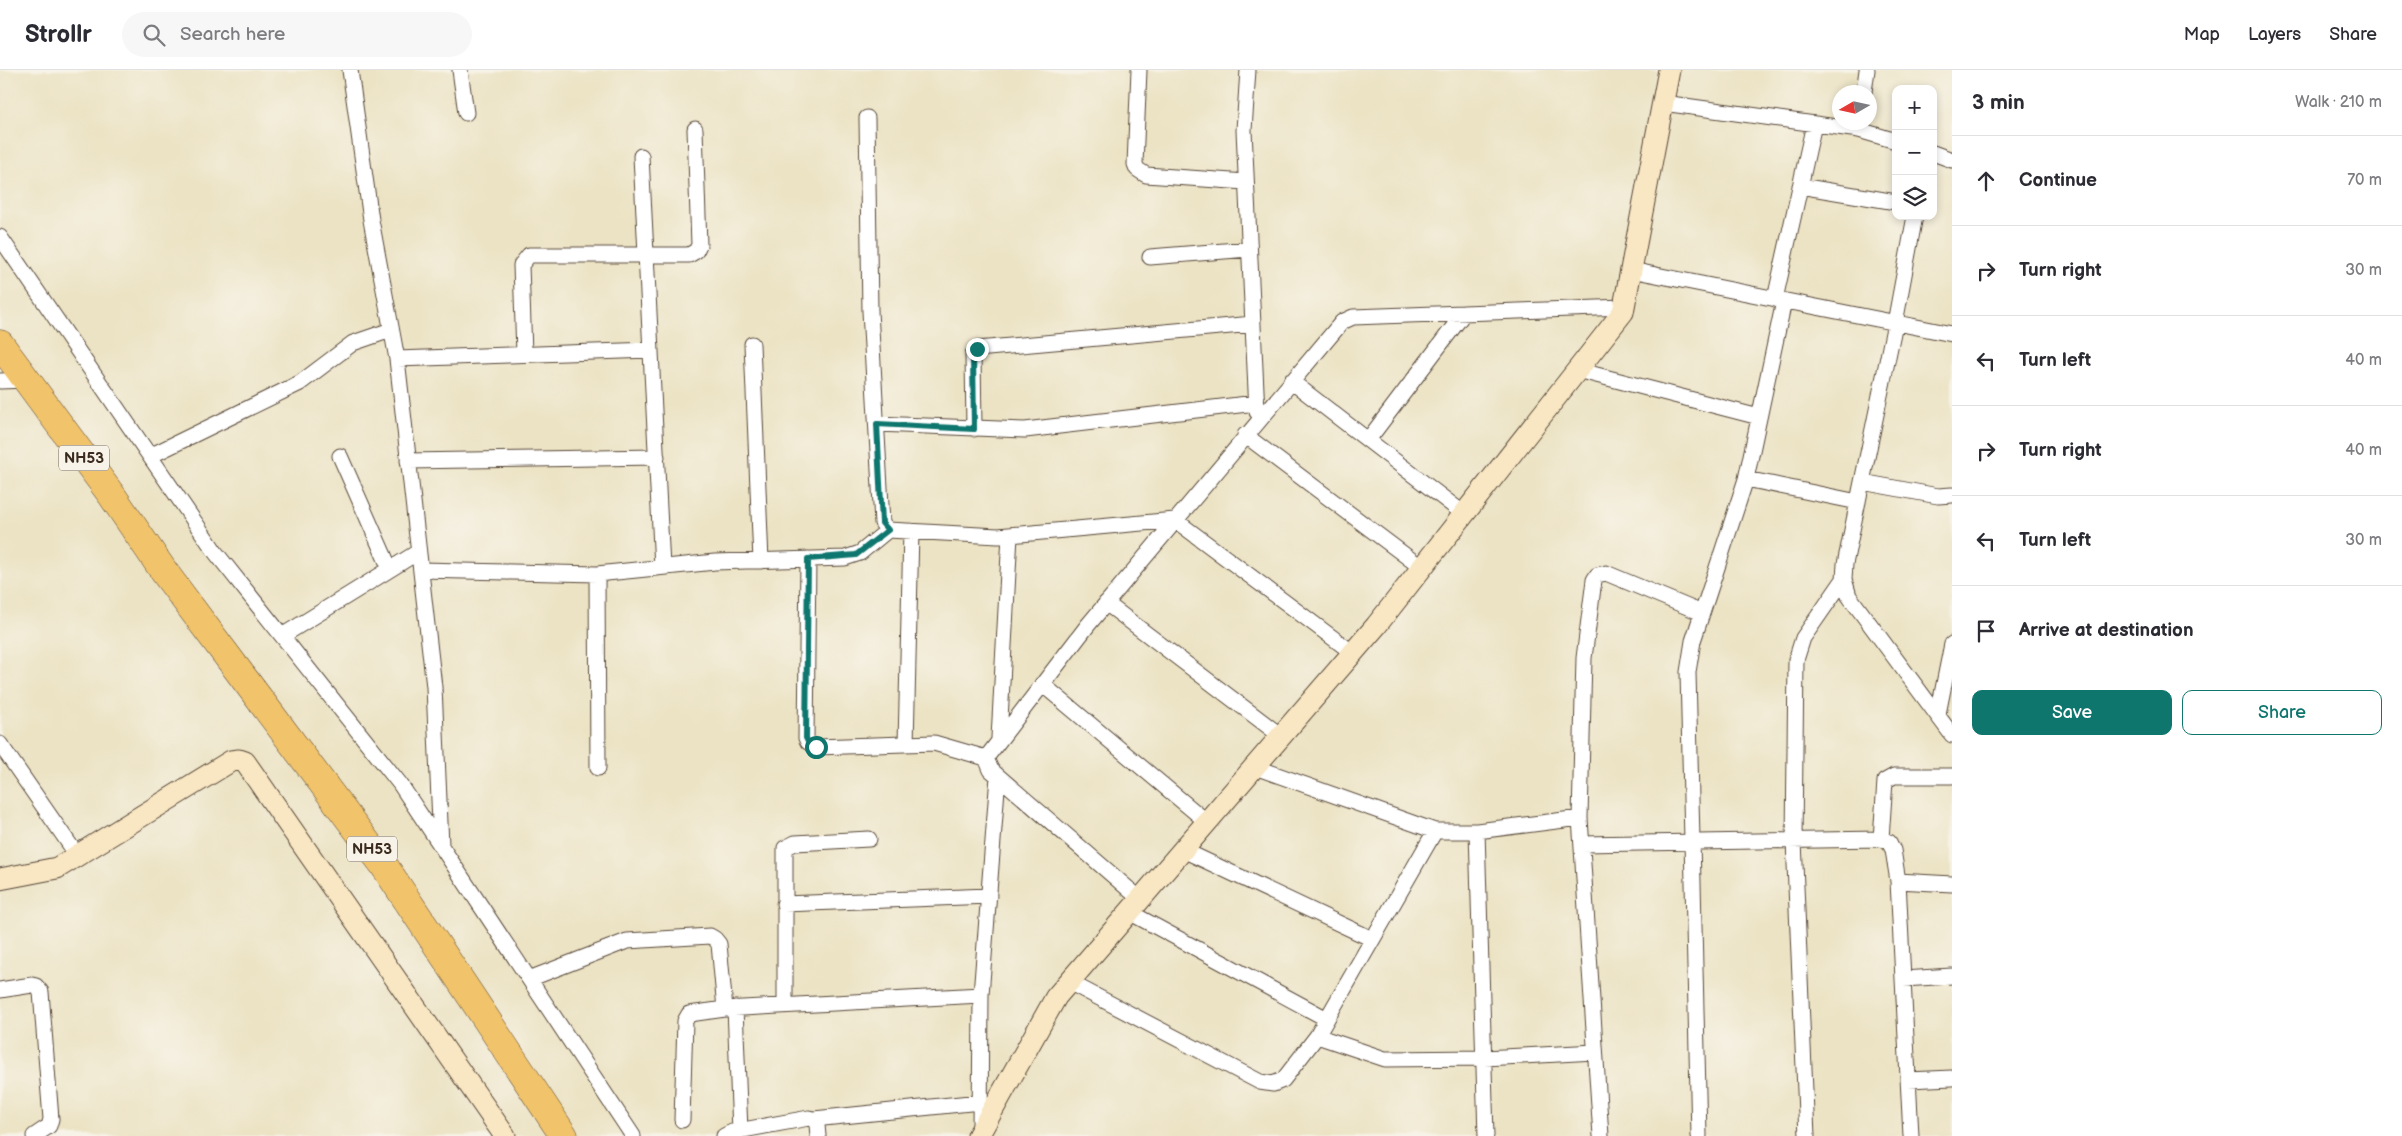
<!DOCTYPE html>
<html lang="en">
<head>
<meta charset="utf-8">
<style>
	:root { --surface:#fff; --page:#f7f7f7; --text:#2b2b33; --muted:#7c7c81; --line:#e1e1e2; --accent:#0f766e }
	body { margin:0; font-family:"Balsamiq Sans",sans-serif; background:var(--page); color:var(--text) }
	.controls { position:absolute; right:15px; top:15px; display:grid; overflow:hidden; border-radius:10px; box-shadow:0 2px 8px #0003 }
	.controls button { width:45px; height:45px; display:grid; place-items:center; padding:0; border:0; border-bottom:1px solid var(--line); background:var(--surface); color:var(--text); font:25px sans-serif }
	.compass { position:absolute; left:1832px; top:15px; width:45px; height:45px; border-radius:50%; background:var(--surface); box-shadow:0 2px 8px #0003; rotate:261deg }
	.stop { position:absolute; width:15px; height:15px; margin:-11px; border:4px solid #0f766e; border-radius:50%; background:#fff }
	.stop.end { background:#0f766e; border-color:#fff; box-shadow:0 1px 5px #0008 }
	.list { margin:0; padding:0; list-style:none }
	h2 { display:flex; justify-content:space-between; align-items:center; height:65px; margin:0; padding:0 20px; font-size:21px }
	h2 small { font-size:16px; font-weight:400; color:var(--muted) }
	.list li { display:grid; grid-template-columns:32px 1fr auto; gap:15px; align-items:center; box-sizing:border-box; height:90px; padding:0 20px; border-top:1px solid var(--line) }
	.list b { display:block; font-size:19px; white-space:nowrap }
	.list em { font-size:16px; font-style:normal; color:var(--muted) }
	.actions { display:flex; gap:10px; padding:15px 20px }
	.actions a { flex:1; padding:11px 0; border:1px solid var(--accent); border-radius:10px; text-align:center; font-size:18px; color:var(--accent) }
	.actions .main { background:var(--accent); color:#fff }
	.icon { flex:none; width:28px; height:28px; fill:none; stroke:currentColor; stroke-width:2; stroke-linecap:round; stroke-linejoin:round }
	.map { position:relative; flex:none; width:1952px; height:1066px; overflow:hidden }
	header { display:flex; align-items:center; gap:30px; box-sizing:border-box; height:70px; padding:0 25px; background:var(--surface); border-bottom:1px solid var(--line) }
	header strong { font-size:24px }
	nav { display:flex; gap:28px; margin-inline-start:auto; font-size:18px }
	.search { width:350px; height:45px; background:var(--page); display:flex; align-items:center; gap:12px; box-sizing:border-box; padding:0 18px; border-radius:28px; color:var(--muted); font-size:19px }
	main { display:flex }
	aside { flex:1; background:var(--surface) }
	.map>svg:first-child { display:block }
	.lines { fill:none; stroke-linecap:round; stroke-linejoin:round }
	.street-casing { stroke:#564637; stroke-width:17 }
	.secondary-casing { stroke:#564637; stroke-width:23 }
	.highway-casing { stroke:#564637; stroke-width:29 }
	.street { stroke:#fff; stroke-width:15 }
	.secondary { stroke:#f9e7c3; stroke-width:21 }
	.highway { stroke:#f1c36a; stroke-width:28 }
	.route { stroke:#0f766e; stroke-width:6 }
	.labels { text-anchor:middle; stroke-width:4; stroke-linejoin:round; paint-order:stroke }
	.shield { fill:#f7f3e8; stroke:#73665b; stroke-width:1 }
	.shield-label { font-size:15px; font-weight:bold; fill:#3b2a1e }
</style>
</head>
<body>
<header>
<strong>Strollr</strong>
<div class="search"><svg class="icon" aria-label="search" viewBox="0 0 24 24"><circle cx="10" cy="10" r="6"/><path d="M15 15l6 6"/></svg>Search here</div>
<nav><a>Map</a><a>Layers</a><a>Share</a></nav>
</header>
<main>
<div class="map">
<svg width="1952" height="1066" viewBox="0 0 1952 1066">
	<rect width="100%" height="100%" fill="#f7f3e8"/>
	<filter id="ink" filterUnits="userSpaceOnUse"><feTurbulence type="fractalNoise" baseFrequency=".02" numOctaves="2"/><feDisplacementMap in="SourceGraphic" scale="10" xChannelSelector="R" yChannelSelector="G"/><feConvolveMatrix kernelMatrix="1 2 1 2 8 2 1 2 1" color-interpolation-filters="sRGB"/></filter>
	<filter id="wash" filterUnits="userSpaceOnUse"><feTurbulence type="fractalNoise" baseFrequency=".0096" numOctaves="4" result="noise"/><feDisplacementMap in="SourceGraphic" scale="20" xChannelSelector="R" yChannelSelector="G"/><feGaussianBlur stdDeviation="1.12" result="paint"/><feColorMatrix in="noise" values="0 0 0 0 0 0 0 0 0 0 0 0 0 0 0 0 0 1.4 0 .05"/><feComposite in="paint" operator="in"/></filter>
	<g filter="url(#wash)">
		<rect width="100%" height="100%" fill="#ece3c4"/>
	</g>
	<g filter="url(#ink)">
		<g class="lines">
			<defs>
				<path id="street" d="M350 0 371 150 397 289 434 617 441 775
					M460 0 466 43
					M1139 0 1135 94 1137 99 1146 105 1246 112
					M1248 0 1244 60 1257 342
					M1864 22 1867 0
					M1663 33 1859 60 1896 71
					M867 48 870 241 882 453 888 460 998 466 1175 450 1353 583
					M1933 83 1952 90
					M641 86 662 497
					M1800 116 1896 132
					M1915 146 1895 253 1845 494 1844 509 1849 526 1952 665
					M0 167 216 483 400 714 633 1066
					M1150 187 1249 179
					M1631 200 1952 264
					M1775 229 1814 54
					M752 274 761 491
					M524 284 521 195 529 185H689L696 181 699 175 695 59
					M397 289 651 280
					M1577 300 1759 347
					M0 311 26 310
					M1291 311 1464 444
					M877 354 1025 360 1256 333
					M974 359 973 284 977 279 1253 254
					M1245 365 1422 498
					M1368 370 1464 243
					M150 386 300 313 353 273 391 260
					M340 386 390 499
					M408 391 657 387
					M1746 409 1858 432
					M1862 412 1938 426 1952 425
					M808 489 806 668 808 672 816 677 934 673 986 688
					M421 500 597 504 715 492 845 488 860 483 888 460
					M597 504 598 698
					M1106 533 1281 666
					M282 566 418 482
					M1042 614 1207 752
					M1938 644 1952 574
					M999 668 1010 465
					M0 674 77 785
					M906 674 911 461
					M1255 697 1435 761H1477
					M1580 748 1584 588 1594 510 1597 505 1606 503 1702 543
					M1881 769 1885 711 1894 706H1952
					M1582 774 1881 769 1889 772 1893 780 1898 811 1911 1066
					M1183 780 1372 869
					M1898 811 1952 814
					M1140 829 991 700 986 688 1088 555 1342 252 1353 247 1624 237
					M784 834 989 826
					M1129 842 1327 949
					M529 909 627 871 710 866 715 869 719 874 725 939
					M1903 909 1952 906
					M1069 912 1260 1012 1273 1014 1283 1010 1317 966 1435 761
					M0 920 32 915 36 916 41 922 51 1049 49 1056 34 1066
					M785 935V778L795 773 869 769
					M735 938 740 1061
					M1317 966 1385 989 1484 988 1595 982
					M1908 1010 1952 1008
					M814 1049 980 1032
					M682 1050 685 951 689 944 725 939 981 925
					M980 1061 981 925 998 706
					M724 1066 732 1062 809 1048 814 1049 817 1055 818 1066
					M1486 1066 1477 761 1580 748 1601 1066
					M1699 1066 1688 602 1693 571 1746 409 1784 231
					M1807 1066 1794 771 1796 590 1803 568 1844 509"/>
				<path id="secondary" d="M0 809 57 798 231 691 239 690 245 692 505 1066
					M978 1066 1056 927 1376 556 1623 242 1669 0"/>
				<path id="highway" d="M0 274 113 427 165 503 383 794 564 1066"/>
			</defs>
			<!-- street casing -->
			<use href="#street" class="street-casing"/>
			<!-- secondary casing -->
			<use href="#secondary" class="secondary-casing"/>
			<!-- highway casing -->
			<use href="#highway" class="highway-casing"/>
			<!-- street -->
			<use href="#street" class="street"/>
			<!-- secondary -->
			<use href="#secondary" class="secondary"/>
			<!-- highway -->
			<use href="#highway" class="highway"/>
		</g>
	</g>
	<g class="lines" filter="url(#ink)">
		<!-- route -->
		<path class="route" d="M816 677 808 672 806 668 808 489 856 485 888 460 882 453 877 354 974 359 973 284 977 279"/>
	</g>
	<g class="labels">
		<!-- shield labels -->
		<g class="shield">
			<rect x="59" y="375.5" width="50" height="25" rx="4"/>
			<rect x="347" y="766.5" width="50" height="25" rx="4"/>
		</g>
		<g class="shield-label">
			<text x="84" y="393">NH53</text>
			<text x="372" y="784">NH53</text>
		</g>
	</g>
</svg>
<div class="controls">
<button>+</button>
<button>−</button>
<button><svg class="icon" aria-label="layers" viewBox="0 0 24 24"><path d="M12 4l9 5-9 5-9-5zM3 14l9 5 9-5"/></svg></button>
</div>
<svg class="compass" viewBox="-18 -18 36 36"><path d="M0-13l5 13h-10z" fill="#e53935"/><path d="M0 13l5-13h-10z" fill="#7c7c81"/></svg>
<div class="stop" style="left:816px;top:677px"></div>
<div class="stop end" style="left:977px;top:279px"></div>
</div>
<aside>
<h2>3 min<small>Walk · 210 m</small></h2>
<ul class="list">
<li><svg class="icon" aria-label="ahead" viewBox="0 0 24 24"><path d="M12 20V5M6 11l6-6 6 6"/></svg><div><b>Continue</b></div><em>70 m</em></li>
<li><svg class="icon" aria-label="right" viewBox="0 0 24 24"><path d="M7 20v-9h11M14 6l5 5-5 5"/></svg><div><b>Turn right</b></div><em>30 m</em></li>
<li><svg class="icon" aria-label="left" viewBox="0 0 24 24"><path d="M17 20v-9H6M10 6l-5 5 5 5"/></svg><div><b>Turn left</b></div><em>40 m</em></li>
<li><svg class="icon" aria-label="right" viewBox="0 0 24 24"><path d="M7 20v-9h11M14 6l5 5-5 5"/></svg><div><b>Turn right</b></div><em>40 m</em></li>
<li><svg class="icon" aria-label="left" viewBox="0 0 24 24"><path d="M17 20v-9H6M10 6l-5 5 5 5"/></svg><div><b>Turn left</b></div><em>30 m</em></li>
<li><svg class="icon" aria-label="arrive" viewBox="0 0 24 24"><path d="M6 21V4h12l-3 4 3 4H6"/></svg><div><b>Arrive at destination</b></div></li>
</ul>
<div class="actions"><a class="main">Save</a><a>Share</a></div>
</aside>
</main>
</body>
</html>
